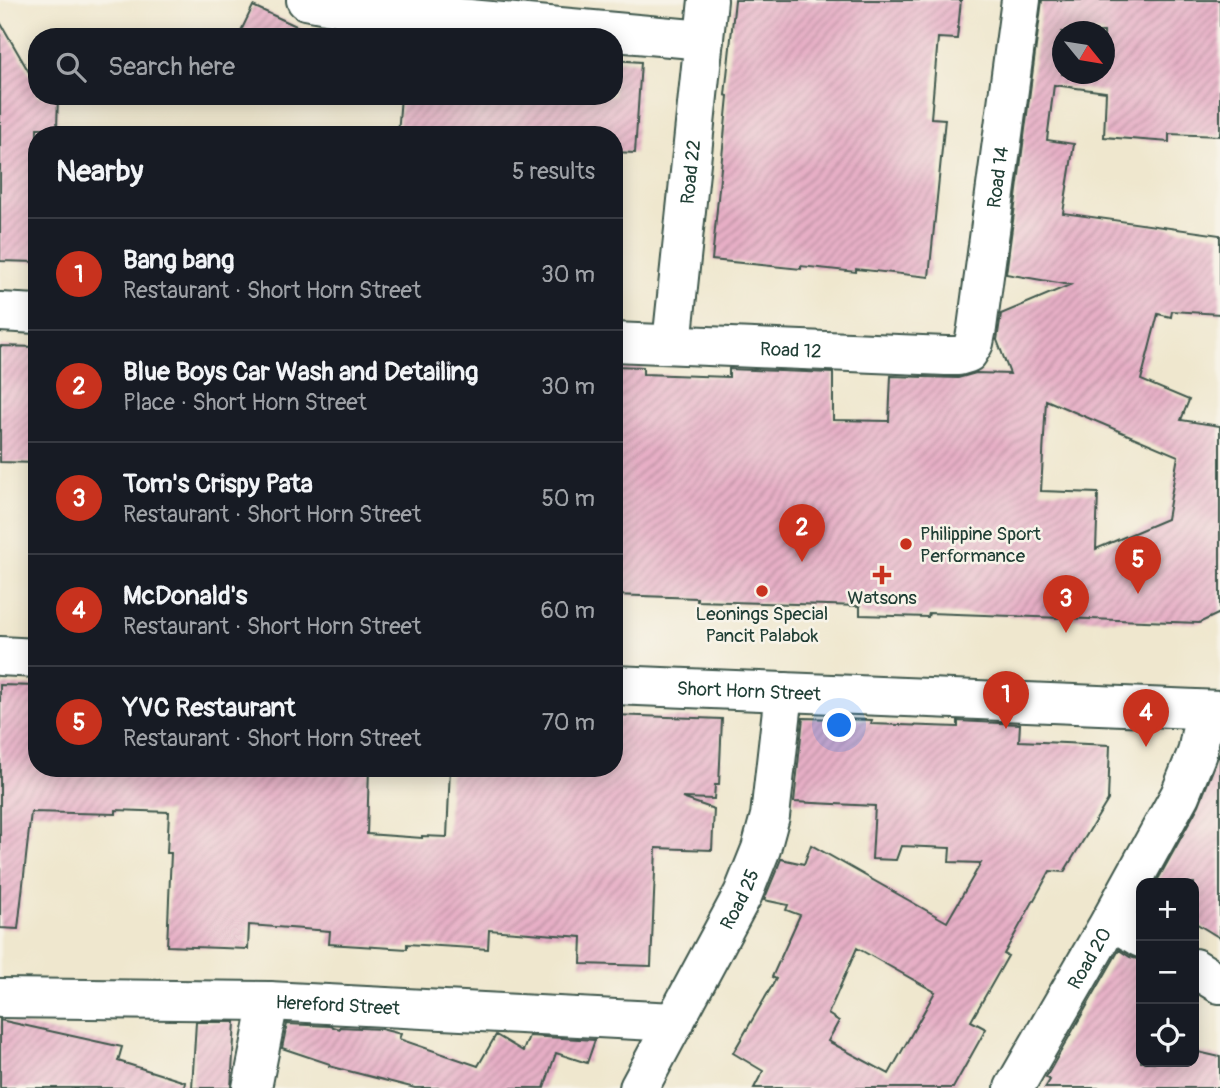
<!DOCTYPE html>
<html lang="en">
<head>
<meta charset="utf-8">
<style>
	:root { --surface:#171b24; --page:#20242c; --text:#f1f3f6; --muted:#9ea1a6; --line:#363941; --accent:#c8321e }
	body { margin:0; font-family:Pangolin,sans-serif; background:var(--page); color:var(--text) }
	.controls { position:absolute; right:21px; bottom:21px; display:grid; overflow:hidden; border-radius:14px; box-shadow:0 4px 18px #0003 }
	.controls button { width:63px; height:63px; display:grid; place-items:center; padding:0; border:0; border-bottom:2px solid var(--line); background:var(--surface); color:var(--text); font:35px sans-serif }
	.compass { position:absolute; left:1052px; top:21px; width:63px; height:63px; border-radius:50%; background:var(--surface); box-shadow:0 4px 18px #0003; rotate:120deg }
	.you { position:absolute; left:840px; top:726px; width:24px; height:24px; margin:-18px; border:5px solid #fff; border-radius:50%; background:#1a73e8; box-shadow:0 0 0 10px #1a73e833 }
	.badge { display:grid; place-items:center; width:46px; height:46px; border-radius:50%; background:var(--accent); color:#fff; font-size:23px; font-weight:700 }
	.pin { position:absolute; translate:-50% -58px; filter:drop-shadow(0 2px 4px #0008) }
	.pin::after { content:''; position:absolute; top:37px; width:24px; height:21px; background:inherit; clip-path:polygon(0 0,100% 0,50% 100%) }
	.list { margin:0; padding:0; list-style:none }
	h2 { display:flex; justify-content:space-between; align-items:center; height:91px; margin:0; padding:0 28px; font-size:30px }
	h2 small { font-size:23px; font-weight:400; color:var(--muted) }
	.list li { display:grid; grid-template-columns:46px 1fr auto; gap:21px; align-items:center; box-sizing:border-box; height:112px; padding:0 28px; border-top:2px solid var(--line) }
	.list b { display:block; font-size:26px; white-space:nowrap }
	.list p { margin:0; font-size:23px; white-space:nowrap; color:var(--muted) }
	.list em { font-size:23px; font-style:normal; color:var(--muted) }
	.icon { flex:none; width:38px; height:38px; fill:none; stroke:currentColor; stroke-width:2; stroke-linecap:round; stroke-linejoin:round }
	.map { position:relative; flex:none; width:1220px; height:1088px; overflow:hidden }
	.search { position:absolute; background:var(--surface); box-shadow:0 4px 18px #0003; left:28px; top:28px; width:595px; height:77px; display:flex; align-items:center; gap:18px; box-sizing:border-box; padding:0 24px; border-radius:28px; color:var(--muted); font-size:26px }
	.panel { position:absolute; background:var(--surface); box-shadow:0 4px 18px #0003; left:28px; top:126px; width:595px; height:651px; border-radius:28px }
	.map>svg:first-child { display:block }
	.building { fill:url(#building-hatch); fill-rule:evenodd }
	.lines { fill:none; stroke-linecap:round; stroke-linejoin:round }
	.minor-casing { stroke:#3e564b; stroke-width:42 }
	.minor { stroke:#fff; stroke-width:38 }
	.poi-dot { fill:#c8321e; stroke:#f7f3e8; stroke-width:2.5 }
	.labels { text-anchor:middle; stroke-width:5; stroke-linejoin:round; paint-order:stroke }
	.street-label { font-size:19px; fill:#1f3d34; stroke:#f7f3e8 }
	.poi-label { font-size:19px; fill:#1f3d34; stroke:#f7f3e8 }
</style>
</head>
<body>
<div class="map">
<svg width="1220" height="1088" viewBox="0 0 1220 1088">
	<defs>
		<pattern id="building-hatch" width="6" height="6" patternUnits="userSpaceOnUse" patternTransform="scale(1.75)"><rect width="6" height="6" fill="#e7afc6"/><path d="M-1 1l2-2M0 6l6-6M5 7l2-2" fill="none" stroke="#bb90a2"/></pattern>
	</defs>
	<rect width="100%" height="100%" fill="#f7f3e8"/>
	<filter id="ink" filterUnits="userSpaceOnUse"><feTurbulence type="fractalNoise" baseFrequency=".0143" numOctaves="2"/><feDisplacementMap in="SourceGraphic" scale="14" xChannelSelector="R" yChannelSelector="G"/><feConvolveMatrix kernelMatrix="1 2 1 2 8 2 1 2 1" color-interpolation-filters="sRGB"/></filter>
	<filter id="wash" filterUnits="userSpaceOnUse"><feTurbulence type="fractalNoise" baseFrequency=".00686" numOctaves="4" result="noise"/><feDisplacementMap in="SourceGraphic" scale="28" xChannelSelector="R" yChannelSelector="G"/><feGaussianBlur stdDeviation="1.57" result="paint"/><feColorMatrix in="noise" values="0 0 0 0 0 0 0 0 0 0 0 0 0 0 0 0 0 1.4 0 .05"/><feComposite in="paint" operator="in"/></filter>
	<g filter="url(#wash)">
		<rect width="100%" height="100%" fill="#efe7ce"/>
		<g id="blocks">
			<!-- building -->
			<path class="building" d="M735 0H961L957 39 938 38 931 118 945 119 929 277 856 269V272L801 266V269L712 260 728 96 725 95Z
				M1042 0H1220V136L1169 134V142L1104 137 1106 92 1054 85 1047 140 1074 144 1063 213 1220 235V314L1172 311 1171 317 1158 314 1141 380 1189 400 1181 420 1220 426V613L1199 623 929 613 928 617 860 615V606L697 601V598L614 595V542L617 463H614V366L643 367V374L729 377V369L833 373V420L889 421 891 376 958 378 976 373 1010 374 997 340 1001 314 1070 285 1006 274ZM1062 32H1104V74H1062ZM1046 400 1178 456 1167 519 1096 549 1098 493 1041 491Z
				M253 6 320 37H238Z
				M0 22 37 86V96H58L57 128H37V262L0 261Z
				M614 60 641 62 635 153 614 152V135H398L401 96H614Z
				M0 346 37 347V463L0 462Z
				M0 685 37 686V768H369L367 834 422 838V836L447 837 450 768H614V715L722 719 719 785H715L714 799 682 798 714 809 712 850 656 848 651 966 581 964 582 937 489 930 488 949 407 944V949L329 944 330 931 249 925 248 949 167 946 171 853H167L169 812 116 810V814L31 812 18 929 0 928Z
				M803 718 872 720 871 724 958 727V721L1020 724 1019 741 1110 745 1108 800 1064 872 1050 871 1004 954 1008 956 971 1021 986 1029 953 1088H754L763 1071 733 1053 776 979 772 977 800 915 786 910 788 905 764 900 781 859 804 864 811 845 947 922 981 863 949 862 950 848 901 846 896 860 872 859 875 806 794 802ZM857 948 935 992 889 1074 828 1041 839 1021 828 1014Z
				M1220 752V938L1194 922V883H1156L1199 805Z
				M1119 950 1130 957 1141 960V1062H1194V1051L1220 1057V1088H1045L1050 1080 1046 1077Z
				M0 1020 122 1047 118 1061 185 1082 184 1088H0Z
				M196 1022H235L231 1088H192Z
				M287 1024 330 1026 340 1029V1027L381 1029 401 1034 399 1039 478 1066 496 1035 523 1051 529 1036 595 1040 587 1063 556 1053 544 1088H415L329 1066 330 1064 282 1048Z"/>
		</g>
	</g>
	<g filter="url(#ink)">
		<use href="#blocks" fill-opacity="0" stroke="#3e564b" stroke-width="2"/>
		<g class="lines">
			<defs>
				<g id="minor">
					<path d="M306 0 348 8 704 40"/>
					<path d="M0 312 37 314"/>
					<path id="s1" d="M614 342 946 356H958L968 353 974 343 977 328 1021 0"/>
					<path id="s2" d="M672 344 708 0"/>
					<path d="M0 656 37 658"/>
					<path id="s3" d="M614 685 1220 710"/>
					<path d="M1111 920 1141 938"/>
					<path d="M1194 968 1220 984"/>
					<path id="s4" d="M0 998 269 1001 675 1022"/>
					<path d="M252 1088 269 1001"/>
					<path id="s5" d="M639 1088 743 894 761 849 770 816 784 692"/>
					<path id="s6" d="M1014 1088 1111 920 1180 795 1197 753 1205 710"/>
				</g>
			</defs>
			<!-- minor casing -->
			<use href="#minor" class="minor-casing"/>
			<!-- minor -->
			<use href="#minor" class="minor"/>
		</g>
	</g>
	<!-- markers -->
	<g class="poi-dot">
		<circle cx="906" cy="544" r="7"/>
		<path d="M878.5 564.5h7v7h7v7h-7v7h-7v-7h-7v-7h7z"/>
		<circle cx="762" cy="591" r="7"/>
	</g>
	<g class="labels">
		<!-- street labels -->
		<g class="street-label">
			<text dy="7" stroke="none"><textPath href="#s2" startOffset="173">Road 22</textPath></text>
			<text dy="7" stroke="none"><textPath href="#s1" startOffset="534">Road 14</textPath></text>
			<text dy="7" stroke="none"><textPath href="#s1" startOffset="177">Road 12</textPath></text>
			<text dy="7" stroke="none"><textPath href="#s3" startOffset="135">Short Horn Street</textPath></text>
			<text dy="7" stroke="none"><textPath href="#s5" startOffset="214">Road 25</textPath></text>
			<text dy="7" stroke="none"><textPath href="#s6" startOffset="150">Road 20</textPath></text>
			<text dy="7" stroke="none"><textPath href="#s4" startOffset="338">Hereford Street</textPath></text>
		</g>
		<!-- poi labels -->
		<g class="poi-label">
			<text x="920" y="540" text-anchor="start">Philippine Sport<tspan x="920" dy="22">Performance</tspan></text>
			<text x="882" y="604">Watsons</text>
			<text x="762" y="620">Leonings Special<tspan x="762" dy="22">Pancit Palabok</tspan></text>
		</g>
	</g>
</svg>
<div class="controls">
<button>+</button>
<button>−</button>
<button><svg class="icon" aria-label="locate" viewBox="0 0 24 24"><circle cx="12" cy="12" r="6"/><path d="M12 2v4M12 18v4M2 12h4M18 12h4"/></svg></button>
</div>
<svg class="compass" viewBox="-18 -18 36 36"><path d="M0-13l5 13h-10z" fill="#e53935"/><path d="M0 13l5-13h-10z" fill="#9ea1a6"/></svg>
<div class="you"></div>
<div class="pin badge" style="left:1006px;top:729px">1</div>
<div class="pin badge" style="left:802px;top:562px">2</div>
<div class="pin badge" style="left:1066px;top:633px">3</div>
<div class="pin badge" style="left:1146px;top:747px">4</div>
<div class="pin badge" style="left:1138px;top:594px">5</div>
<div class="search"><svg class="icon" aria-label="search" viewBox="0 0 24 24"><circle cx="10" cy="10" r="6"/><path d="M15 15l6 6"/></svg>Search here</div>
<section class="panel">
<h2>Nearby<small>5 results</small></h2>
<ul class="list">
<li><span class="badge">1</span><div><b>Bang bang</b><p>Restaurant · Short Horn Street</p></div><em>30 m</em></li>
<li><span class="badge">2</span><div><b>Blue Boys Car Wash and Detailing</b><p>Place · Short Horn Street</p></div><em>30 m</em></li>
<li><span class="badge">3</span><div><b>Tom's Crispy Pata</b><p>Restaurant · Short Horn Street</p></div><em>50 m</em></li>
<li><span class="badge">4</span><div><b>McDonald's</b><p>Restaurant · Short Horn Street</p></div><em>60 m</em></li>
<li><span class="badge">5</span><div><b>YVC Restaurant</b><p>Restaurant · Short Horn Street</p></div><em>70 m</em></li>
</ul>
</section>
</div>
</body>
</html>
